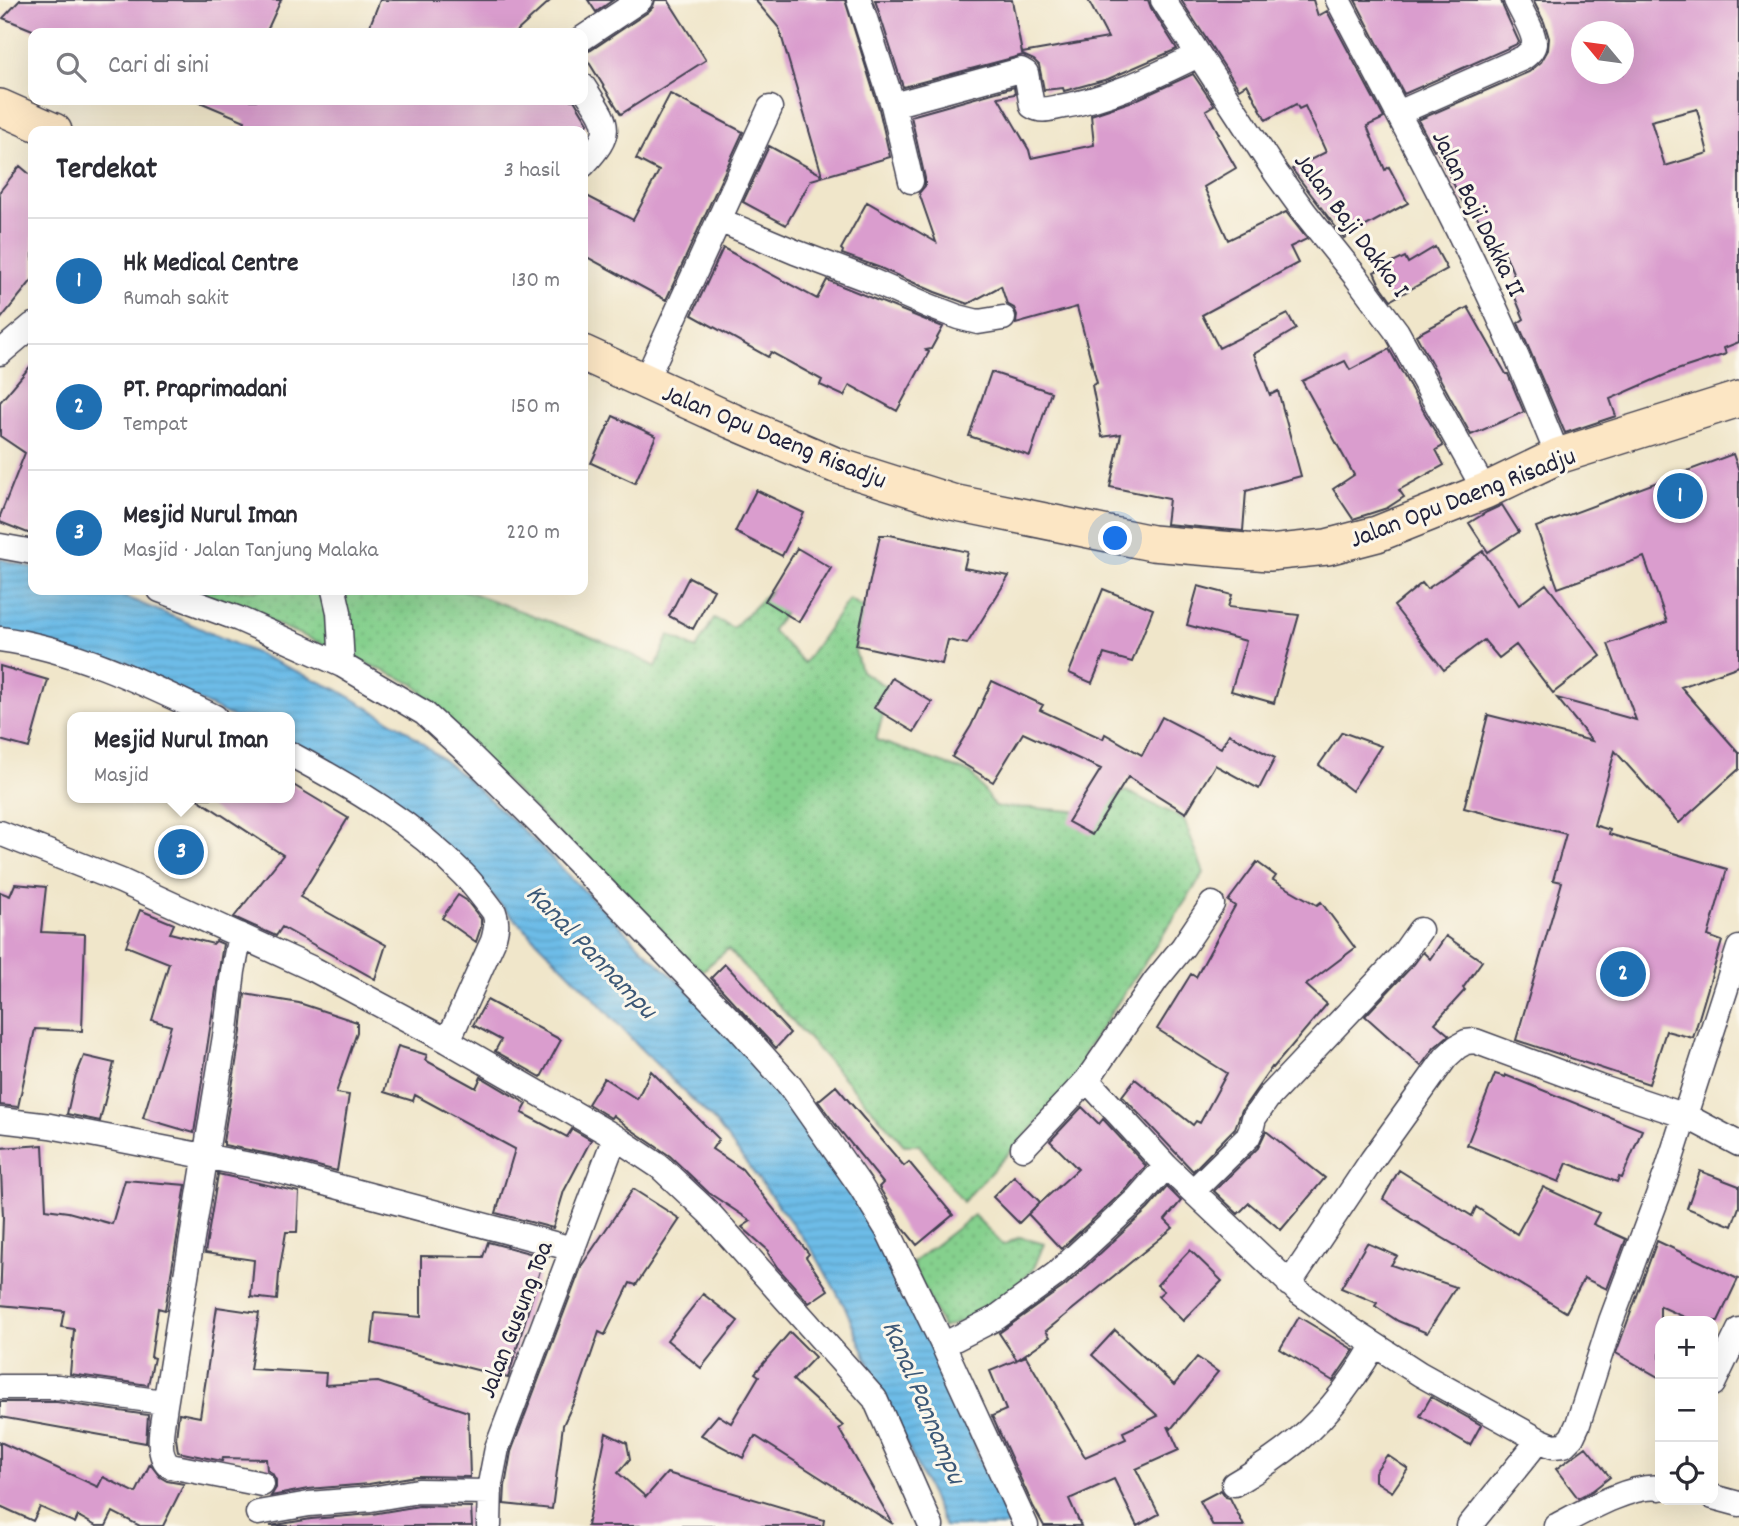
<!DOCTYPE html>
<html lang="id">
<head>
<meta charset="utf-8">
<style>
	:root { --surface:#fff; --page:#f7f7f7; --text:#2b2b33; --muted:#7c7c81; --line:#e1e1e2; --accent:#1f6fb2 }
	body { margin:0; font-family:Dekko,sans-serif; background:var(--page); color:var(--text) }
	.controls { position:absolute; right:21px; bottom:21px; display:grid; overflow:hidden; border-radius:14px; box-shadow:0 7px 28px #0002 }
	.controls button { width:63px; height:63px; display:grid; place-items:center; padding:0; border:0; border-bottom:2px solid var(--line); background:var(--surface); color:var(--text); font:35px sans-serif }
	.compass { position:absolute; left:1571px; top:21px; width:63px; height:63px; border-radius:50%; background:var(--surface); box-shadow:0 7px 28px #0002; rotate:299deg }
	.you { position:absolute; left:1116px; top:539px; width:24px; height:24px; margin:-18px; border:5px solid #fff; border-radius:50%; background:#1a73e8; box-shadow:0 0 0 10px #1a73e833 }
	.badge { display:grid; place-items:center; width:46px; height:46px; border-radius:50%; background:var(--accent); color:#fff; font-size:23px; font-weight:700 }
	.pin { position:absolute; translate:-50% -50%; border:4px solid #fff; box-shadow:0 2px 7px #0006 }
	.popup { position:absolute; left:67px; top:712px; width:228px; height:91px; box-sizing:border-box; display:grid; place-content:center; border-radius:14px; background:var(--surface); filter:drop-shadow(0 2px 5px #0005); font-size:23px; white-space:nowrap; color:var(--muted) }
	.popup b { font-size:26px; color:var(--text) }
	.popup::after { content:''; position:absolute; left:50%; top:100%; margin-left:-14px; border:14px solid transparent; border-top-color:var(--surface) }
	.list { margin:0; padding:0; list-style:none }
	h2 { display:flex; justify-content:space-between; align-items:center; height:91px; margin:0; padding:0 28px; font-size:30px }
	h2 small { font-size:23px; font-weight:400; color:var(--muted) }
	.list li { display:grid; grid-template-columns:46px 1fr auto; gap:21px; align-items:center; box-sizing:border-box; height:126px; padding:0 28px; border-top:2px solid var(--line) }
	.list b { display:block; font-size:26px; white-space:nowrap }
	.list p { margin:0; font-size:23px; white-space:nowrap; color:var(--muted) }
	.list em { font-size:23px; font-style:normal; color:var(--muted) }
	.icon { flex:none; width:38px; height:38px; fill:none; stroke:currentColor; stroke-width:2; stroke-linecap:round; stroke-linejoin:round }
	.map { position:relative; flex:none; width:1739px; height:1526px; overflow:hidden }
	.search { position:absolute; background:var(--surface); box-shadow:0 7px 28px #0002; left:28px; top:28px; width:560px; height:77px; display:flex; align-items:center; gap:18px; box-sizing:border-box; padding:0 24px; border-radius:14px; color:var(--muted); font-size:26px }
	.panel { position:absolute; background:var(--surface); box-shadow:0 7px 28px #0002; left:28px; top:126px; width:560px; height:469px; border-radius:14px }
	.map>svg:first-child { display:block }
	.green { fill:url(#green-dots); stroke:#547964; stroke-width:2 }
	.water { fill:url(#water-rules); stroke:#486f91; stroke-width:2 }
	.building { fill:#da9dce; fill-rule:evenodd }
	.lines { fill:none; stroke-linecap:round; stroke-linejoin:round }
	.minor-casing { stroke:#413f50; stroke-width:27 }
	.secondary-casing { stroke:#413f50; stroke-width:38 }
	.minor { stroke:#fff; stroke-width:24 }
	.secondary { stroke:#fce6c4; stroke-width:35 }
	.labels { text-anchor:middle; stroke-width:6; stroke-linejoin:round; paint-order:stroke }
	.street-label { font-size:26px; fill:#22223b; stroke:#fbf7ec }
	.water-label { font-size:28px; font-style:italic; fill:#3c5877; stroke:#fbf7ec }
</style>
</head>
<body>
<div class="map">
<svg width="1739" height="1526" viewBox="0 0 1739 1526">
	<defs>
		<pattern id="green-dots" width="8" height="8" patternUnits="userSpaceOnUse" patternTransform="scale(1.75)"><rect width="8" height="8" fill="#85d08d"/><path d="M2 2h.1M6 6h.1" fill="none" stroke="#73b27b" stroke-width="1.8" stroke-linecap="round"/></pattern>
		<pattern id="water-rules" width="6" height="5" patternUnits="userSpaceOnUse" patternTransform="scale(1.75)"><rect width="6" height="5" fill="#6dbce7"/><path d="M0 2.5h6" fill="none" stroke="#5ea1c7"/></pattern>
	</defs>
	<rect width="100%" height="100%" fill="#fbf7ec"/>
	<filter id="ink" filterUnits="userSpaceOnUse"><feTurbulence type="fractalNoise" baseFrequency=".0143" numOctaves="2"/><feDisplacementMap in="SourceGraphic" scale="14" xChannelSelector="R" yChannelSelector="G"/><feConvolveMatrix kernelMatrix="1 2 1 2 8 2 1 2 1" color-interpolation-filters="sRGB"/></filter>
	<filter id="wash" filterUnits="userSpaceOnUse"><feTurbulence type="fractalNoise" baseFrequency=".00686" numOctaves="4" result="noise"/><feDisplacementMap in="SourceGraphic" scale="28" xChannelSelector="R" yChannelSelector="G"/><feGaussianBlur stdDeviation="1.57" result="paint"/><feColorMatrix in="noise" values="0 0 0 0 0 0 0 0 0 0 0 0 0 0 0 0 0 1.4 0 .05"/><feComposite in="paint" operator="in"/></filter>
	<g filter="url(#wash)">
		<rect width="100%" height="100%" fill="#f0e6ca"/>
		<!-- green -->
		<path class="green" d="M773 588 795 600 772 630 804 663 849 599 864 608 855 651 861 671 890 689 876 740 971 773 996 807 1034 808 1086 812 1126 791 1184 819 1204 873 1085 1052 1090 1066 963 1202 919 1145H904L728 949 700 973 497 773 414 684 223 601 191 590H464L615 646 656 667 669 635 696 649 714 618 733 628Z
			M974 1215 1003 1245 1020 1237 1044 1244 1033 1270 1004 1299 962 1321 943 1328 912 1263Z"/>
		<!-- water -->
		<path class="water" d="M0 559 33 568V590H108L186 622 338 690 406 730 467 779 526 833 649 955 705 1005 800 1114 877 1225 960 1401 977 1453 1011 1526H945L866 1357 846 1309 815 1254 715 1122 638 1046 595 999 472 876 290 745V717H233L193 698 0 630Z"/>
		<g id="blocks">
			<!-- building -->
			<path class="building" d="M20 0H281L266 33H40L3 18Z
				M380 0H551L515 33H367Z
				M588 0H613L596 12Z
				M655 0H668L706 60 621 114 583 53 591 50 648 12 653 7Z
				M755 0H845L879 109 890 157 811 180 786 225 743 202 769 146 822 175 779 28Z
				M875 0H1012L1022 53 1108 38 1088 0H1148L1151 8 1177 49 1108 79 1064 91 1063 88 1044 90 1039 65 1034 60 1023 55 903 87Z
				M1181 0H1313L1318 16 1327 11 1384 118 1367 126 1385 170 1389 167 1408 203 1344 238 1292 169 1326 152 1305 106 1299 109 1296 104 1266 120 1247 84 1239 89Z
				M1355 0H1501L1503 7 1519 42 1515 45 1404 94Z
				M1533 0H1739V342L1724 348 1726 354 1674 371 1610 399 1616 416 1565 433 1518 323 1524 319 1514 295 1521 292 1504 251 1501 253 1467 201 1463 203 1436 149 1434 150 1418 120 1529 72 1541 62 1548 50 1549 38 1544 22ZM1581 32H1623V74H1581ZM1697 109 1708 153 1665 166 1651 121Z
				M1193 74 1214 105 1206 110 1219 134 1217 135 1236 168 1204 187 1228 240 1286 212 1307 239 1290 247 1298 263 1202 315 1219 348 1288 314 1296 329 1254 354 1270 395 1278 391 1301 476 1246 491 1243 531 1166 524 1169 499 1110 487 1121 434 1102 437 1092 385 1097 383 1077 307 1016 324 1017 315 1014 308 1007 304 1001 286 968 304 935 292 878 267 842 254 843 251 841 249 867 202 936 242 919 193 925 186V178L911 116 1014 87 1015 94 998 97 1029 150 1031 158 1094 145 1091 115 1136 100Z
				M670 94 743 132 666 300 583 255V194L633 220 659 171 636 159Z
				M195 100H574L588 123 582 131H241L245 121Z
				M20 166 33 177V279L0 320V191Z
				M1435 247 1447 269 1391 300 1379 283 1374 272 1405 257 1408 263Z
				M723 248 817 299 827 280 943 327 931 349 926 350 929 352 897 411 850 385 844 396 820 385 822 380 771 352 768 357 692 315Z
				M1468 307 1506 374H1508L1524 412 1471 435 1416 335Z
				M1389 349 1443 446 1436 450 1444 465 1399 490 1404 497 1387 508 1353 519 1333 489 1354 475 1302 381 1345 361 1350 370Z
				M33 363V535L0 522V516L25 453 0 436V402Z
				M991 372 1051 392 1030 456 969 436Z
				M613 416 656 436 635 483 591 463Z
				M1733 454 1739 471V666L1681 687 1739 753V769L1679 823 1615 751 1594 825 1610 830 1609 834 1727 869 1708 936 1722 941 1693 1038 1666 1031 1649 1084 1516 1040 1562 882 1553 880 1566 834 1464 808 1488 715 1592 741 1557 698 1636 720 1608 644 1667 622 1644 557 1558 588 1536 527Z
				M756 490 804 513 782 556 735 532Z
				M1502 505 1519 532 1488 552 1469 523 1487 512Z
				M880 535H890L968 552 964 568 1009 576 967 644 948 640 942 664 856 645Z
				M797 548 831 568 799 622 765 601Z
				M1483 551 1519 605 1546 584 1601 656 1553 693 1516 645 1499 658 1484 640 1444 670 1394 606 1422 583 1427 589Z
				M689 577 714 590 693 629 669 616Z
				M1198 586 1232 595 1228 607 1299 615 1274 703 1231 691 1246 641 1187 625Z
				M1103 589 1153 609 1132 662 1104 654 1092 683 1069 673Z
				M0 666 48 680 29 748 0 740Z
				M892 678 932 702 914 732 874 708Z
				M992 681 1043 705 1040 710 1103 739 1105 734 1142 755 1162 717 1221 748 1229 734 1275 758 1259 789 1215 765 1186 813 1128 777 1092 835 1068 822 1101 769 1023 733 993 782 952 757 971 726Z
				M1342 732 1381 746 1352 791 1319 765Z
				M290 783 348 818 300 897 386 945 375 979 282 927 276 936 234 917 283 855 196 798H290Z
				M1257 862 1276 876 1273 880 1317 905 1321 902 1355 948 1306 985 1327 1004 1273 1068 1272 1067 1242 1110 1235 1128 1193 1171 1122 1096 1135 1079 1193 1125 1196 1121 1200 1123 1227 1073 1157 1029 1191 974 1196 977 1235 906 1228 901Z
				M15 884 46 887 41 932 85 934 82 1031 35 1029 18 1107 0 1105V892L10 896Z
				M458 895 466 900 481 919V927L476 942 442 918Z
				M140 910 174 924 170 933 213 944 216 941 223 944 194 1133 143 1118 171 1026 152 1020 169 963 126 946Z
				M1446 936 1482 961 1463 988 1465 990 1435 1023 1449 1035 1434 1048 1421 1066 1365 1016 1414 964 1423 952 1430 959Z
				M725 964 790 1033 776 1048 711 978Z
				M245 994 299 1003 357 1022V1032L336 1093 349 1095 337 1171 279 1156 224 1145V1142H223L241 1032Z
				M487 1000 561 1040 541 1077 495 1051 501 1040 473 1025Z
				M398 1046 427 1055 425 1060 476 1088 481 1077 527 1104 522 1113 567 1137 572 1129 591 1140 564 1191 553 1228 496 1213 515 1149 415 1095 413 1101 384 1092Z
				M84 1056 114 1063 100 1121 67 1114 75 1078Z
				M651 1071 719 1139 712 1149 742 1169 809 1254 806 1257 828 1290 809 1303 777 1267 768 1253 769 1251 742 1227 751 1221 709 1193 670 1156 629 1128 613 1115 611 1118 588 1104 604 1078 637 1099Z
				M1495 1074 1505 1077V1075L1642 1130 1622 1178 1619 1177 1617 1182 1567 1163 1559 1182 1467 1145Z
				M836 1086 904 1166 909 1162 953 1215 917 1245 903 1228 879 1187 883 1183 838 1128 818 1101Z
				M1082 1107 1099 1124 1103 1119 1146 1166 1127 1188 1061 1249 1028 1214 1078 1169 1050 1141Z
				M1266 1131 1325 1178 1281 1230 1249 1203 1238 1214 1214 1191 1258 1148Z
				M43 1145 46 1209 68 1212 112 1224 125 1180 186 1185 165 1310 158 1308 151 1357 154 1358 148 1385 70 1374 74 1329 61 1327 64 1311 0 1305 3 1217 0 1148Z
				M1399 1170 1472 1216 1476 1207 1517 1234 1543 1187 1599 1213 1593 1224 1626 1239 1607 1289 1584 1278 1566 1312 1408 1217 1409 1216 1383 1199Z
				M1700 1171 1739 1186V1207L1732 1226 1687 1208Z
				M218 1174 299 1192 297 1232H286L279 1274 277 1300 251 1297 254 1260 205 1253Z
				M1014 1176 1040 1202 1019 1223 993 1197Z
				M1167 1187 1181 1201 1165 1220 1173 1228 1046 1331 1050 1337 1017 1360 999 1333 1066 1285 1148 1209Z
				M633 1189 680 1219 636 1285 630 1283 605 1335 599 1332 578 1393 563 1425 552 1509 504 1504 505 1486 511 1452 582 1265Z
				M1657 1241 1738 1279 1718 1321H1693L1660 1306V1378L1616 1353Z
				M488 1242 544 1257 508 1378 372 1343 375 1313 421 1317V1256L483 1257Z
				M1367 1243 1397 1256 1391 1265 1456 1287 1427 1333 1398 1321 1375 1306 1377 1303 1341 1288Z
				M1190 1250 1222 1281 1183 1321 1158 1296 1164 1291 1157 1285Z
				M703 1294 738 1321 701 1368 667 1340Z
				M217 1307 259 1313 250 1369 326 1373 325 1385 378 1382 468 1412 470 1477 416 1476 369 1484 308 1489 271 1496 276 1488V1480L272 1473 267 1470 266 1459 223 1458 222 1461 178 1452 176 1438 179 1413 200 1417Z
				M1299 1317 1354 1350 1333 1381 1280 1349Z
				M1115 1330 1174 1385 1197 1357 1218 1372 1171 1429 1168 1426 1179 1450 1136 1469 1159 1514 1137 1526 1114 1479 1069 1499 1081 1526H1044L1033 1506 992 1416 1006 1410 990 1371 1026 1356 1085 1457 1126 1439 1123 1432 1158 1416 1092 1355Z
				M790 1332 815 1357 793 1380 843 1426 839 1429 893 1524 755 1436 743 1458 701 1435 718 1415 731 1423 759 1376 755 1373Z
				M1431 1397 1481 1425 1470 1445 1420 1416Z
				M0 1402H57L148 1415 146 1443 0 1417Z
				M606 1433 627 1443 630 1459 618 1473 646 1497 667 1473 824 1520 823 1526H587Z
				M0 1442 98 1487 103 1477 136 1493 150 1464 160 1477 167 1481 184 1484 163 1526H140L113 1512 106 1526H96L78 1516 75 1523 40 1507 33 1521 0 1506Z
				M1586 1447 1610 1477 1592 1491 1578 1498 1556 1469Z
				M1387 1455 1408 1469 1392 1492 1375 1481V1472Z
				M1221 1490 1226 1497 1230 1498 1244 1526H1213L1200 1501Z
				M419 1506 471 1507 472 1526H270L311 1519 372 1514Z"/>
		</g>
	</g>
	<g filter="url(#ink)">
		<use href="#blocks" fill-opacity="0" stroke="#413f50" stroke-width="2"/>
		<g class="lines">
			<defs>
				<path id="minor" d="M859 0 893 105 911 181
					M1163 0 1276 173 1305 213 1357 278 1397 332 1485 491
					M1338 0C1399 116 1463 232 1515 353 1530 387 1544 422 1558 456
					M583 38 640 0
					M583 86C607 124 617 129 583 165
					M893 105 1021 70 1026 73 1032 106C1041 112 1049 109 1059 107 1109 99 1153 77 1198 55
					M1398 113 1523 58C1528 54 1533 50 1534 44 1535 33 1521 11 1516 0
					M719 220 795 252 872 281 929 306 958 317 978 322 1003 318
					M0 353 33 325
					M645 382 770 108
					M0 546 33 552
					M160 590 239 619 342 665 424 713 471 756 541 825 739 1029 790 1086 861 1187 888 1231 943 1345 1026 1526
					M334 590 339 612 342 665
					M0 639C76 649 146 684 215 717
					M290 754C352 787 413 823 463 874 474 885 484 899 494 912 498 922 496 930 493 941L448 1041
					M0 833 121 881 313 969 448 1041 615 1137 660 1167 709 1213 875 1399 931 1526
					M240 935 233 971 226 1030 165 1405C163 1422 154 1455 170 1466L262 1484
					M1087 1080 1166 1166 1300 1293 1352 1330 1420 1374 1539 1440 1553 1446 1564 1445 1572 1437 1578 1424 1611 1321 1666 1174 1739 948
					M0 1120 50 1126 275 1170 573 1249
					M1023 1148 1087 1080 1156 980 1183 947 1212 904
					M1193 1191 1248 1137 1251 1130 1254 1118 1267 1099 1384 975 1403 954 1420 930
					M1289 1284 1372 1160 1446 1057 1457 1047 1466 1042 1475 1041 1599 1087 1686 1116 1739 1144
					M943 1345 996 1318 1056 1274 1138 1198 1166 1166
					M1713 1384 1739 1330
					M0 1387H58L163 1402 165 1405
					M1234 1484C1251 1474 1268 1463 1284 1451 1322 1423 1351 1385 1374 1345
					M1713 1497 1739 1504
					M258 1513 309 1504 371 1499 418 1491 490 1492
					M489 1526 490 1484 497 1448 615 1137
					M1469 1526 1539 1440
					M1556 1526C1581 1513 1633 1483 1660 1488"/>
				<path id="secondary" d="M0 107 54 131
					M583 353 732 421 835 465 952 502 1152 543 1269 553 1327 547 1377 534 1485 491 1558 456 1739 399"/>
			</defs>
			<!-- minor casing -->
			<use href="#minor" class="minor-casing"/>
			<!-- secondary casing -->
			<use href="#secondary" class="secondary-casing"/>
			<!-- minor -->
			<use href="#minor" class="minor"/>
			<!-- secondary -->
			<use href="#secondary" class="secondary"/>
		</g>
	</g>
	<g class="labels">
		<!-- street labels -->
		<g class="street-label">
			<text transform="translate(1480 213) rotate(64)" y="9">Jalan Baji Dakka II</text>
			<text transform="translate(1353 224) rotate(53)" y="9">Jalan Baji Dakka I</text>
			<text transform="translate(775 435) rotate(22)" y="9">Jalan Opu Daeng Risadju</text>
			<text transform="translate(1462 496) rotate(-21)" y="9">Jalan Opu Daeng Risadju</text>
			<text transform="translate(514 1319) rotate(-69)" y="9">Jalan Gusung Toa</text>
		</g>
		<!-- water labels -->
		<g class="water-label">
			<text transform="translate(593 950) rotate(46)" y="10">Kanal Pannampu</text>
			<text transform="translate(926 1401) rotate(67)" y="10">Kanal Pannampu</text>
		</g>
	</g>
</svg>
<div class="controls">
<button>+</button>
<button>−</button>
<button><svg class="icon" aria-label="locate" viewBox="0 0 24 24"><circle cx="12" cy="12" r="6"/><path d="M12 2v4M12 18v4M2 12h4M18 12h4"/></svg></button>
</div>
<svg class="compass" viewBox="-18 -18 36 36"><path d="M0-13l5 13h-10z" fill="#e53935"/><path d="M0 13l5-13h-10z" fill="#7c7c81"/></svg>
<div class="you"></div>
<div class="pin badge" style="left:1680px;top:496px">1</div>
<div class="pin badge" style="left:1623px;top:974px">2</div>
<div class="pin badge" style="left:181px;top:852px">3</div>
<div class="popup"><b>Mesjid Nurul Iman</b>Masjid</div>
<div class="search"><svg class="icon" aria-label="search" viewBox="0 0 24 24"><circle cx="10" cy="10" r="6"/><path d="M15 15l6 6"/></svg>Cari di sini</div>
<section class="panel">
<h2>Terdekat<small>3 hasil</small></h2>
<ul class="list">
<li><span class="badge">1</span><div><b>Hk Medical Centre</b><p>Rumah sakit</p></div><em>130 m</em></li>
<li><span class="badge">2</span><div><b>PT. Praprimadani</b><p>Tempat</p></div><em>150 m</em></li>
<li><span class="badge">3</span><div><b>Mesjid Nurul Iman</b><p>Masjid · Jalan Tanjung Malaka</p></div><em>220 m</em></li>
</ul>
</section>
</div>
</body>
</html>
